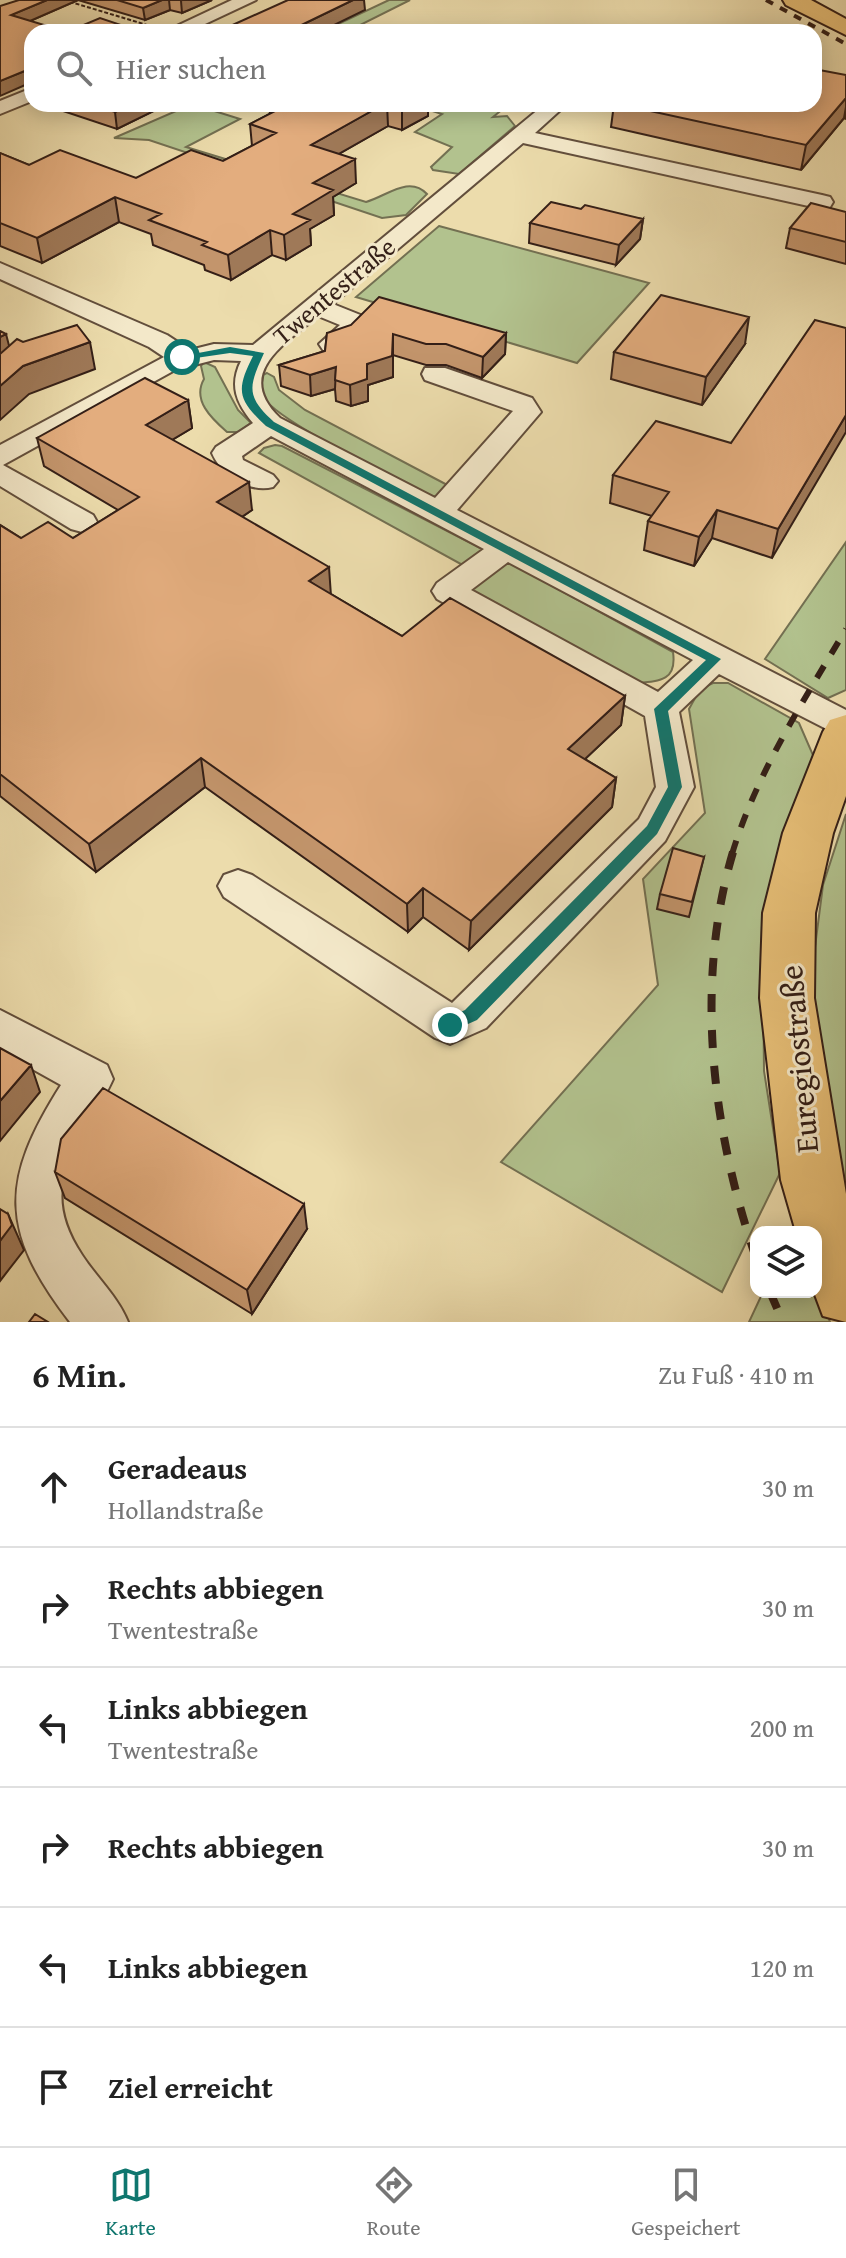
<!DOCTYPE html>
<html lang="de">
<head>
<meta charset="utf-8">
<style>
	:root { --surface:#fff; --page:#f2f2f2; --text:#222; --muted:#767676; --line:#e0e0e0; --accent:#0f766e }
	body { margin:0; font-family:"Gentium Book Plus",serif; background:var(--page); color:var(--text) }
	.controls { position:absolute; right:24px; bottom:24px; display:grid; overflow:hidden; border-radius:16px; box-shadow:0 4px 20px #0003 }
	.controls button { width:72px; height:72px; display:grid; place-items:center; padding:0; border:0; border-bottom:2px solid var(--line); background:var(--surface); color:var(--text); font:40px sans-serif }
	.stop { position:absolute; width:24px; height:24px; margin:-18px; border:6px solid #0f766e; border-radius:50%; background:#fff }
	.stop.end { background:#0f766e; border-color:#fff; box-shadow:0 2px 8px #0008 }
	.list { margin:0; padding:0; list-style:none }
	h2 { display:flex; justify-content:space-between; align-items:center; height:104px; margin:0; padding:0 32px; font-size:34px }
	h2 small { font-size:26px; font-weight:400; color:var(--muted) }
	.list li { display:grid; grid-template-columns:52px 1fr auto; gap:24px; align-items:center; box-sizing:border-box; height:120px; padding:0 32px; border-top:2px solid var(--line) }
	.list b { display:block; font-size:30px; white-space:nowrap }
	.list p { margin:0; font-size:26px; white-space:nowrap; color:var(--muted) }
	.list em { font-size:26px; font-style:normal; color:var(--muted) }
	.icon { flex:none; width:44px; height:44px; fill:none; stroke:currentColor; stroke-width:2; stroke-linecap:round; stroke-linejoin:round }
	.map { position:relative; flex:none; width:846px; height:1322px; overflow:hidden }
	.search { position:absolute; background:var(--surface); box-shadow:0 4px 20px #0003; left:24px; right:24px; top:24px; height:88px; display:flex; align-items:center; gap:20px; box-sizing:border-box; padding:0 28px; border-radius:24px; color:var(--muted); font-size:30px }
	.sheet { height:824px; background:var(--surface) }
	nav { display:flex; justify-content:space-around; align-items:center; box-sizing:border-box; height:112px; border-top:2px solid var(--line); background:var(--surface); font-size:22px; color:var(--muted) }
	nav a { display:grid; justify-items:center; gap:4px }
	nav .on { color:var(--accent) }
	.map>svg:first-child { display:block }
	.green { fill:#b2c28e; stroke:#737052; stroke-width:2 }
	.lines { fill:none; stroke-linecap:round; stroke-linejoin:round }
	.minor-casing { stroke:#624e3c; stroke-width:4 }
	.major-casing { stroke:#341f17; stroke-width:4 }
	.path { stroke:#341f17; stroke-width:2; stroke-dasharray:4 2; stroke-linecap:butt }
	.minor { fill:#f3e8c9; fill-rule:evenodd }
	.major { fill:#e6be76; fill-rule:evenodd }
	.rail-far2 { stroke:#341f17; stroke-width:4; stroke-dasharray:8 8; stroke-linecap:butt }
	.rail-far1 { stroke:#341f17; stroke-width:6; stroke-dasharray:14 14; stroke-linecap:butt }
	.rail { stroke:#341f17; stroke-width:8; stroke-dasharray:18 18; stroke-linecap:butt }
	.wall { fill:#c3956c; stroke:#341f17; stroke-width:2 }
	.shaded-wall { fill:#9f7958; stroke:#341f17; stroke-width:2 }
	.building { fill:#e3ad7e; stroke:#341f17; stroke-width:2 }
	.route { fill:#0f766e }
	.labels { text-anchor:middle; stroke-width:6; stroke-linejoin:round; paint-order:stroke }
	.street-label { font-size:26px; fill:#341f17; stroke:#f3e8c9 }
	.near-street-label { font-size:32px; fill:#341f17; stroke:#f3e8c9 }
</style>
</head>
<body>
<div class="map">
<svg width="846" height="1322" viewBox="0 0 846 1322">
	<rect width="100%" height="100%" fill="#ecdcac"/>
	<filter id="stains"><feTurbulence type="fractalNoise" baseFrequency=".0025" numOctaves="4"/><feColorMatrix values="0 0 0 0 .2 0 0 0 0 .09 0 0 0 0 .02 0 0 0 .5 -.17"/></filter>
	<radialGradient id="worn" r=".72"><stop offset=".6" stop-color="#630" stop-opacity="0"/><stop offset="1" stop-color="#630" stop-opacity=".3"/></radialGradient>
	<!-- green -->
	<path class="green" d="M389 0H410L358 26 376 32H361L338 24Z
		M192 104 240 119 186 147 366 202C387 196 409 175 427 194L406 215 382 218 149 140 114 138Z
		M410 104H509L493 117 507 116 515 126 459 174 433 170 431 167 452 147 415 132 442 114Z
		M439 226 649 283 577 363 356 297Z
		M204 362 215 367 238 410 251 423 238 432H227C211 418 192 400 204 379L201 366Z
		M267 373 274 377 279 390 305 410 453 488 437 500C404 482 279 423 263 397 260 392 260 384 258 378Z
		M275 445 282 446 488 552 468 568 259 453 264 448Z
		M846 542V690L828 698 765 659Z
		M505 560 673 652C677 680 661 681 637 683L468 591Z
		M713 683H728L799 723 819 769 763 973 764 1071 780 1173 722 1292 501 1162 658 985 643 879 705 813 689 709 700 689Z
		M846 814V1204L815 1070 812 970 823 885Z
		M816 1283 830 1322H749L763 1292H816Z"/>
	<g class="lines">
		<defs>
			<path id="minor" d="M232 0H256L188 32H164Z
				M32 88V101L0 114V101Z
				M545 104H567L535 133 822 195 830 197 833 202 830 207 822 209 523 143 333 304 363 316 367 321C362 339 341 354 323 350L319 344 340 325 318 316C285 344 233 373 280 418L435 498 513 411 425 380 422 374 425 368H445L532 398 541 412 457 510 846 710V739L719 674 679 712 694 787 665 841 486 1028 450 1044 435 1038 224 897 218 886 224 875 238 870 252 875 452 1003 639 819 656 787 645 716 437 599 432 591 437 583 484 549 271 436 242 456 243 460 273 475 278 481 273 487C249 493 221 475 212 453L216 447 253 423C236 403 229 385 241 361L214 360 175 370 3 465 93 515 97 522 93 529 82 532 71 529 0 486V445L164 357 149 347 0 279V263L167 335 190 350 214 344 253 345ZM508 562 693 660 658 692 471 590Z
				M0 1010 107 1065 113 1079C83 1145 33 1181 82 1255 97 1278 118 1297 128 1322H70C0 1231 0 1181 61 1085L0 1051Z"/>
			<path id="major" d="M783 0H811L846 19V35L786 5Z
				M846 715V796L833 833 815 913 814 998 846 1194V1322L823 1316 814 1292H816V1232H796L781 1180 760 998 763 913 783 833 823 732 830 720Z"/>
		</defs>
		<!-- minor casing -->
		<use href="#minor" class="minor-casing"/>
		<!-- major casing -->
		<use href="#major" class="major-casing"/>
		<!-- path -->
		<path class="path" d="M64 0 157 28"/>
		<!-- minor -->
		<use href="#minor" class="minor"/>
		<!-- major -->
		<use href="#major" class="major"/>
		<!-- rail-far2 -->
		<path class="rail-far2" d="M766 0 846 44"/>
		<!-- rail-far1 -->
		<path class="rail-far1" d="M732 854C757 772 803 702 846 629"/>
		<!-- rail -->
		<path class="rail" d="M733 852C694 984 712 1130 756 1258
			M770 1292 783 1322"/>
	</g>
	<!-- wall -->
	<path class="wall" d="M19 0H212L182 13 170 10 145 20 78 0 30 21Z
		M846 75V119L844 118 801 170 611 127 614 104H814Z
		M62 104H162V107L117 129 63 111Z
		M274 104H428V116L402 130 388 126 339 154 356 183 333 197 334 215 310 229 311 245 286 260 272 255 231 280 205 270 204 265 153 245 151 234 119 222 42 263 0 246V153L29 165 136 178 223 161 252 146 250 124 270 114 269 106Z
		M581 209 643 219 640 239 616 265 529 243 530 223Z
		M846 212V264L786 248 790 228Z
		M846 328 772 558 712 538 694 566 644 550 648 521 652 516 610 503 613 475 731 443Z
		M327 333H506L505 354 482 378 446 365H426L393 355V377L368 385V401L351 406 336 401 335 389 311 396 281 386 279 365 325 351Z
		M745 344 702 405 611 379 614 352Z
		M188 400 192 428 172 440 252 510 242 517 331 594 402 636 625 696 621 725 585 759 616 778 612 807 469 950 423 917 408 932 205 787 96 872 0 796V525L21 538H73L118 510 44 466 37 438Z
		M704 857 689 917 657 909 660 894Z
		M55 1172 307 1229 252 1314 65 1198Z"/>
	<!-- shaded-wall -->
	<path class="shaded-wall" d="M47 0H78L14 28 11 15Z
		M162 0H169L170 10 145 20 143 8Z
		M182 0H212L182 13 181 1Z
		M353 0H364L365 10 320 32H287Z
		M127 27 128 32H115Z
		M32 68V82L0 96V81Z
		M846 98V107L844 118 801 170 806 145Z
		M132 104H162V107L117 129 115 112Z
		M384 104H387L388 126 312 169 311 145Z
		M407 104H428V116L402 130V107Z
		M355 159 356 183 333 197 334 215 310 229 311 245 286 260 284 235 293 214 313 183Z
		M115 197 119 222 42 263 37 238Z
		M643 219 640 239 616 265 619 245Z
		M270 230 272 255 231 280 228 255Z
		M749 317 745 344 702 405 706 377Z
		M506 333 505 354 482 378 483 357Z
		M6 334 13 361 0 368V337Z
		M393 334V377L368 385V401L351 406 350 385Z
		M90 342 95 369 29 394 0 420V386L23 366Z
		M336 367 335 389 311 396 310 375Z
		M188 400 192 428 150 453 146 425Z
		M846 415V432L772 558 778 529Z
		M249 482 252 510 221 531 217 502Z
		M717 510 712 538 694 566 699 537Z
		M329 567 331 596 309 581Z
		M625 696 621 725 565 778 568 749Z
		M201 758 205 787 96 872 89 844Z
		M616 778 612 807 469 950 471 921Z
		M423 888V917L408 932 407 904Z
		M31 1065 40 1092 0 1141V1101Z
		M304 1204 307 1229 252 1314 247 1290Z
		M8 1214 24 1250 0 1281V1241Z"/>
	<!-- building -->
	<path class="building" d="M19 0H47L11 15 67 32 100 18 127 27 115 32H32V68L0 81V6Z
		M117 0H162L143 8Z
		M288 0H353L287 32H217Z
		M814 69 846 75V98L806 145 618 104H814Z
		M89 104H132L115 112Z
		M274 104H384L311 145 355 159 313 183 333 190 293 214 310 220 284 235 270 230 228 255 202 245 207 242 149 220 161 214 115 197 37 238 0 223V153L29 165 60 150 136 178 191 150 223 161 276 133 250 124 279 109 269 106Z
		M551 202 581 209 585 205 643 219 619 245 530 223Z
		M811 203 846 212V242L790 228Z
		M661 295 749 317 706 377 614 352Z
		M379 297 506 333 483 357 446 344H426L393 334 392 356 367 364V379L350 385 335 380 336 367 310 375 279 365 325 351 327 333 351 325Z
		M815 320 846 328V415L778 529 717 510 699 537 648 521 669 492 613 475 656 421 731 443Z
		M77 325 90 342 23 366 0 386V354L17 339 23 342Z
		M0 331 6 334 0 337Z
		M145 378 188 400 146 425 249 482 217 502 329 567 309 581 402 636 450 598 625 696 568 749 616 778 471 921 423 888 407 904 201 758 89 844 0 774V525L21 538 48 522 73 538 139 497 37 438Z
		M673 848 704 857 692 902 660 894Z
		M0 1048 31 1065 0 1101Z
		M103 1088 304 1204 247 1290 55 1172 61 1139Z
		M0 1209 8 1214 12 1225 0 1241Z
		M35 1314 48 1322H29Z"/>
	<!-- route -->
	<path class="route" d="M230 347 264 353C249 386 245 396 274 422L721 659 668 711 682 787 657 834 477 1020 450 1032 442 1025 444 1020 465 1010 647 826 668 787 654 709 706 660 266 426C237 399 236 390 253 356L230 353 182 360 177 357Z"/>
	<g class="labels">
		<!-- street labels -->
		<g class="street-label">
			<text transform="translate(334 291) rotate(-40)" y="9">Twentestraße</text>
		</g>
		<!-- near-street labels -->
		<g class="near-street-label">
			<text transform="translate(799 1059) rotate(-95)" y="11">Euregiostraße</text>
		</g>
	</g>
	<rect width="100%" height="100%" filter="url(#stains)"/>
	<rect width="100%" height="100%" fill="url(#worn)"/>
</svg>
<div class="controls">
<button><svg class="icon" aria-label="layers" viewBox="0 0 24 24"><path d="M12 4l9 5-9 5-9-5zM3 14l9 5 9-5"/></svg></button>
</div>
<div class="stop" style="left:182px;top:357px"></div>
<div class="stop end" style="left:450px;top:1025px"></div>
<div class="search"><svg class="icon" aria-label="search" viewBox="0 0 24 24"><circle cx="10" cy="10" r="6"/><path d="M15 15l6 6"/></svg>Hier suchen</div>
</div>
<section class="sheet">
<h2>6 Min.<small>Zu Fuß · 410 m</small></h2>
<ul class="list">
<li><svg class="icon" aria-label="ahead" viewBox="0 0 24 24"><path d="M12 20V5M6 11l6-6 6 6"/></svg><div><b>Geradeaus</b><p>Hollandstraße</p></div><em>30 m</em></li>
<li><svg class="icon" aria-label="right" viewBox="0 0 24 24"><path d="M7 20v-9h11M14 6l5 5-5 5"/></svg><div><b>Rechts abbiegen</b><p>Twentestraße</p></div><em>30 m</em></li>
<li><svg class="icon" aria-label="left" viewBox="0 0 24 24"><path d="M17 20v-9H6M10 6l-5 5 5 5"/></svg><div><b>Links abbiegen</b><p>Twentestraße</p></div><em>200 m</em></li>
<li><svg class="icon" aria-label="right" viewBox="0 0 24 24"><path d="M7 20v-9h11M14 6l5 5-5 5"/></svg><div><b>Rechts abbiegen</b></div><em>30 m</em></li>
<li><svg class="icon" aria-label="left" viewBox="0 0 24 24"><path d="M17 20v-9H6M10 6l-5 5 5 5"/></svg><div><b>Links abbiegen</b></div><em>120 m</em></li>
<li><svg class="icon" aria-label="arrive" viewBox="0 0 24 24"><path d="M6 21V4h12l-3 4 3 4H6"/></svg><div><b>Ziel erreicht</b></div></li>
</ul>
</section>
<nav>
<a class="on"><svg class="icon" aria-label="map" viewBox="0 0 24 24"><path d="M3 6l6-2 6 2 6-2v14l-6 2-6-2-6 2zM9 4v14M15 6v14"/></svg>Karte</a>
<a><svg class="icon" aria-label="directions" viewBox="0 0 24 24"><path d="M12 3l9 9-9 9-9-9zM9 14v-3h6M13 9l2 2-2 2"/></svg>Route</a>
<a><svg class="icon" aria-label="saved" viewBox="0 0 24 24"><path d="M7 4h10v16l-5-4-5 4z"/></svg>Gespeichert</a>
</nav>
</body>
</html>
